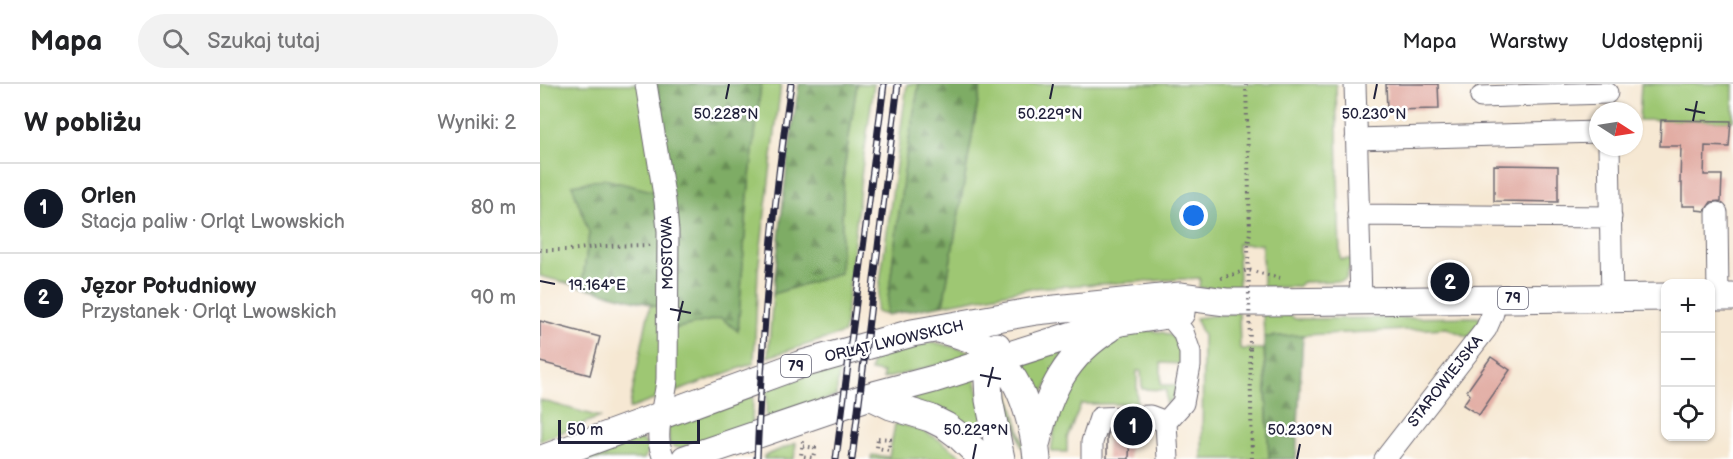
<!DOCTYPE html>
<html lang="pl">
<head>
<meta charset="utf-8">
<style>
	:root { --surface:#fff; --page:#f2f2f2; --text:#202124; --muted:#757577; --line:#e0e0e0; --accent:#111827 }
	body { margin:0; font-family:"Balsamiq Sans",sans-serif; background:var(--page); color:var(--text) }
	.controls { position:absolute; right:18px; bottom:18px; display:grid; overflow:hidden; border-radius:12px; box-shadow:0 2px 4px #0004 }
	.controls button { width:54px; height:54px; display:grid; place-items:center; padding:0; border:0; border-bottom:2px solid var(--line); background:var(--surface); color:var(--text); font:30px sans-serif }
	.compass { position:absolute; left:1049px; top:18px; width:54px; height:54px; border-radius:50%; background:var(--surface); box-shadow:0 2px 4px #0004; rotate:102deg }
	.scale { position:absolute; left:18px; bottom:15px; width:142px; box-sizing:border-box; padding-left:6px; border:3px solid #22223b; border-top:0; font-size:16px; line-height:21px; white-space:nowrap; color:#22223b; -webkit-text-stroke:4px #fff; paint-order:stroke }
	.you { position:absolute; left:654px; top:132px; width:21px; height:21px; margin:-15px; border:4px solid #fff; border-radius:50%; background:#1a73e8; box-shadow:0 0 0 9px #1a73e833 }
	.badge { display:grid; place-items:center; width:39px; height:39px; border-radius:50%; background:var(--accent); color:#fff; font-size:20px; font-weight:700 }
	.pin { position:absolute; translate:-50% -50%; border:3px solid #fff; box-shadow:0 2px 6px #0006 }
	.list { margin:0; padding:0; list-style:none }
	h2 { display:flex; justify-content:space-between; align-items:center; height:78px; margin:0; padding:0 24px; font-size:26px }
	h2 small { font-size:20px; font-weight:400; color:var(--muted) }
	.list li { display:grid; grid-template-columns:39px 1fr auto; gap:18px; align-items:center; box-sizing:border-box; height:90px; padding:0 24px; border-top:2px solid var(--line) }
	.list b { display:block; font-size:22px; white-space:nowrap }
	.list p { margin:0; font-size:20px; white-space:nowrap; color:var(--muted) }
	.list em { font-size:20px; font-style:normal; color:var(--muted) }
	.icon { flex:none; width:33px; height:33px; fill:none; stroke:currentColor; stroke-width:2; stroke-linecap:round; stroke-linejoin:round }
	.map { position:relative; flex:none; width:1193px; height:375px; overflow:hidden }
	header { display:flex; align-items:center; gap:36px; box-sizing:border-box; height:84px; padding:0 30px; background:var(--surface); border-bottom:2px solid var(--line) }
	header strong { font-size:28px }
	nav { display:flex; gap:33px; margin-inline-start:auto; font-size:21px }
	.search { width:420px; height:54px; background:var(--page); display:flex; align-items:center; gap:15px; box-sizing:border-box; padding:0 21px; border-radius:33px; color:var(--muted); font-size:22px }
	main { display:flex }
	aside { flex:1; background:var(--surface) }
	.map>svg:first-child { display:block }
	.grass { fill:#9ec773; stroke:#607457; stroke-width:1.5 }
	.forest { fill:url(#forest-firs); stroke:#506750; stroke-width:1.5 }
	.building { fill:#e2ada4 }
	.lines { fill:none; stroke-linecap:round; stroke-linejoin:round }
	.minor-casing { stroke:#6c6770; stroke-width:23 }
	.major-casing { stroke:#6c6770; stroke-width:29 }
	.path { stroke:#6c6770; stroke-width:4; stroke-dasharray:1.5 4.5; stroke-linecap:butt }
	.minor { stroke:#fff; stroke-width:21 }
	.major { stroke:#fff; stroke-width:27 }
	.rail-casing { stroke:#22223b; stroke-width:7 }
	.rail { stroke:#fff; stroke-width:4.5; stroke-dasharray:14; stroke-linecap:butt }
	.path-bridge { stroke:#6c6770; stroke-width:4; stroke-dasharray:1.5 4.5; stroke-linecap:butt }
	.ticks { fill:none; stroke:#22223b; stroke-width:2 }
	.labels { text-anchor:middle; stroke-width:5; stroke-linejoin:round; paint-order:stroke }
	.shield { fill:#fff; stroke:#646476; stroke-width:1.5 }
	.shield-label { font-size:14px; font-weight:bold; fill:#22223b }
	.street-label { font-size:15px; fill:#22223b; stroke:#fff }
	.ticks-label { font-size:15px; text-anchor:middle; fill:#22223b; stroke:#fff; stroke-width:5; stroke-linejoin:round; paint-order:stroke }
</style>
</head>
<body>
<header>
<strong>Mapa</strong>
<div class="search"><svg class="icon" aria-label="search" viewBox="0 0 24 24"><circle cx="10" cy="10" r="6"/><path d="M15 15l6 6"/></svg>Szukaj tutaj</div>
<nav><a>Mapa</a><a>Warstwy</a><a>Udostępnij</a></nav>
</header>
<main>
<aside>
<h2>W pobliżu<small>Wyniki: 2</small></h2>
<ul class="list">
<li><span class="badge">1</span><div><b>Orlen</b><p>Stacja paliw · Orląt Lwowskich</p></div><em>80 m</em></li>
<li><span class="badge">2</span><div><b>Jęzor Południowy</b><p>Przystanek · Orląt Lwowskich</p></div><em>90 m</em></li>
</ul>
</aside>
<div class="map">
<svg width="1193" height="375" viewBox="0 0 1193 375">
	<defs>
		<pattern id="forest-firs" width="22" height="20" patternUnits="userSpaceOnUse" patternTransform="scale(1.5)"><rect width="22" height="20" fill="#7eac65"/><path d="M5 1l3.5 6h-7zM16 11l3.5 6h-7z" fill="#678c54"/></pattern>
	</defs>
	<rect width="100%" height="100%" fill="#fff"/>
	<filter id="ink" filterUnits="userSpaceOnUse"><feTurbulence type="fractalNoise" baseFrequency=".0167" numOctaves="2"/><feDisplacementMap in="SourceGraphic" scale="12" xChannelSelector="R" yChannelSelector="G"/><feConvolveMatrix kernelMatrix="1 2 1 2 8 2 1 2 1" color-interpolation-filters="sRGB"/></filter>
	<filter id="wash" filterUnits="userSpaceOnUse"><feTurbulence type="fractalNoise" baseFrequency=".008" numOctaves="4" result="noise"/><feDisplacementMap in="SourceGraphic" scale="24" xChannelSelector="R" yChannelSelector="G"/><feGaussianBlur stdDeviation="1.35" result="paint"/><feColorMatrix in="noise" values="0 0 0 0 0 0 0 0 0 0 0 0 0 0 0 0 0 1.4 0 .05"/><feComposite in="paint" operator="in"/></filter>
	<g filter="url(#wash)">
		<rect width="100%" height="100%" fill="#f6e8d3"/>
		<!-- grass -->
		<path class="grass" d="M0 0H118L120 41 128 111 49 149 42 203 0 192Z
			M221 0H241L218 186 214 279 89 325 110 221 133 226V245L181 234 198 247 208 110Z
			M317 0H334L322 85 304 249 228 273 233 210 300 189 304 86Z
			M367 0H379L366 73 346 231 336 228Z
			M441 0H796L800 175H812L806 195 802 197 763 198 757 203H723L722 160H698L699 203 659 204 660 194 491 204 403 221Z
			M1101 0H1193V37L1099 36Z
			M699 228 700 265H724L729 375H662L663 252 655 234Z
			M746 228 755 235 940 233V241L928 253 907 244 724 253 723 230Z
			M604 246C630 248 640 250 641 280L621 279V301H636C636 309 633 316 626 320V306L602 305 601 287H597V320H541L527 354V368H511C515 325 537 276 576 254 585 249 595 248 604 246Z
			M393 258 440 270 343 295V289L331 287 333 270Z
			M530 258 497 320 473 278Z
			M300 281 296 312 226 337 227 305Z
			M455 289 466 298 484 363H481L475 338 463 340Z
			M434 290 447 344 433 350 366 312Z
			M213 310 212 341 141 364 134 363 129 359 128 345 134 338Z
			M0 316 60 333 0 357Z
			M355 340C371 341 392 350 405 360 414 366 420 374 430 375H331L332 371 349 373Z
			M97 353C108 358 111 364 104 375H33Z
			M256 359 254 375H224V372Z"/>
		<!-- forest -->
		<path class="forest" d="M118 0H221L208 110 198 247 181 234 132 245 133 226 42 203 49 149 32 101 64 95 128 111 120 41Z
			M259 0H317L304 86 300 189 233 210 248 72Z
			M379 0H441L403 221 346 231 366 73Z
			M763 251 756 375H729L724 253Z"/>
		<g id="blocks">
			<!-- building -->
			<path class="building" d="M846 0H898L899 25 847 26Z
				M1121 36 1191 37 1189 63 1165 62 1164 91H1182L1181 117 1171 118 1165 127 1156 126V122H1142V99H1140L1141 62H1120Z
				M954 81 1018 82V118L954 117Z
				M0 237 60 253 50 291 0 278Z
				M951 273 970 286 939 331 923 321 930 311 927 307Z
				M569 346H590L589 375H567V353Z"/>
		</g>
	</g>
	<g filter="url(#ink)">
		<use href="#blocks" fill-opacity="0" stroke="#6c6770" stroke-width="1.5"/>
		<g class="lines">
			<defs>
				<path id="minor" d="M106 0 125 117 128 147 127 295C126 314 117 337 119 356 119 362 122 369 124 375
					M815 0 821 215
					M941 13 1067 9
					M816 55 1058 48
					M1069 63 1072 214
					M1177 129 1178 213
					M818 131 1071 133
					M628 230 643 248 650 268V282L643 319 626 338 628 375
					M552 375V358L560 334 610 332 626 338
					M845 375 946 245 953 229V214"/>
				<path id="major" d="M1170 213H1193
					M399 245C414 250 435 253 447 264 450 267 451 272 454 276 458 279 462 281 465 284 484 303 495 350 497 375
					M457 262 448 296 449 316 461 375
					M330 312 351 322 390 334 406 342 418 351 443 375
					M497 357C508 309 526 271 569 245
					M2 375 259 281 372 249 496 227 640 212 686 218H727L1126 213
					M145 375 330 312 394 295 539 249 581 238 641 229"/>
			</defs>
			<!-- minor casing -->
			<use href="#minor" class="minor-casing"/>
			<!-- major casing -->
			<use href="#major" class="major-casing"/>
			<!-- path -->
			<path class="path" d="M706 0 710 148 708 161
				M0 166H30L63 162 110 161
				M681 194 708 186 740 194
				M710 265 712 375
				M338 354 350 355 349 366 337 364Z
				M263 362 275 364 273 374 261 372 263 357"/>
			<!-- minor -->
			<use href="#minor" class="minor"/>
			<!-- major -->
			<use href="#major" class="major"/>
			<defs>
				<path id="rail" d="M217 375C222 248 232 126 251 0
					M296 375 344 0
					M312 375 358 0"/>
			</defs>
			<!-- rail casing -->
			<use href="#rail" class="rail-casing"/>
			<!-- rail -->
			<use href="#rail" class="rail"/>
			<!-- path-bridge -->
			<path class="path-bridge" d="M708 161 710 265"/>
		</g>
	</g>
	<!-- ticks -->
	<path class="ticks" d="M186 15 189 0M510 15 513 0M834 15 837 0M1145 25 1165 29M1153 37 1157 17M0 197 15 200M130 225 151 229M138 237 143 217M440 291 461 295M448 303 453 283M433 375 436 360M757 375 760 360"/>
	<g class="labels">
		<!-- shield labels -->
		<g class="shield">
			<rect x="958" y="203" width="30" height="22" rx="4.5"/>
			<rect x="241" y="271" width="30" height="22" rx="4.5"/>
		</g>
		<g class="shield-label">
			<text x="973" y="219">79</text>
			<text x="256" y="287">79</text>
		</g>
		<!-- street labels -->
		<g class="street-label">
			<text transform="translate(127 169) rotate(-91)" y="5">MOSTOWA</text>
			<text transform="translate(354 257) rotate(-13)" y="5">ORLĄT LWOWSKICH</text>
			<text transform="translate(905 297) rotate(-52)" y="5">STAROWIEJSKA</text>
		</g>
	</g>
	<g class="ticks-label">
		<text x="186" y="35">50.228°N</text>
		<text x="510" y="35">50.229°N</text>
		<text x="834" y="35">50.230°N</text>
		<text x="57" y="206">19.164°E</text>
		<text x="436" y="351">50.229°N</text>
		<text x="760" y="351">50.230°N</text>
	</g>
</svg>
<div class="controls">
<button>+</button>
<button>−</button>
<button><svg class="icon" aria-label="locate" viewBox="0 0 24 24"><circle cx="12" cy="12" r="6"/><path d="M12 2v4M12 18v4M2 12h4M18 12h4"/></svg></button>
</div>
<svg class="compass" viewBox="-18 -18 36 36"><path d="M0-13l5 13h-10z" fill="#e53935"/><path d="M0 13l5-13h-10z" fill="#757577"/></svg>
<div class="scale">50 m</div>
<div class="you"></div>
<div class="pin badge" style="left:593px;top:342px">1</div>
<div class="pin badge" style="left:910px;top:198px">2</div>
</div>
</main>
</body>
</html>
